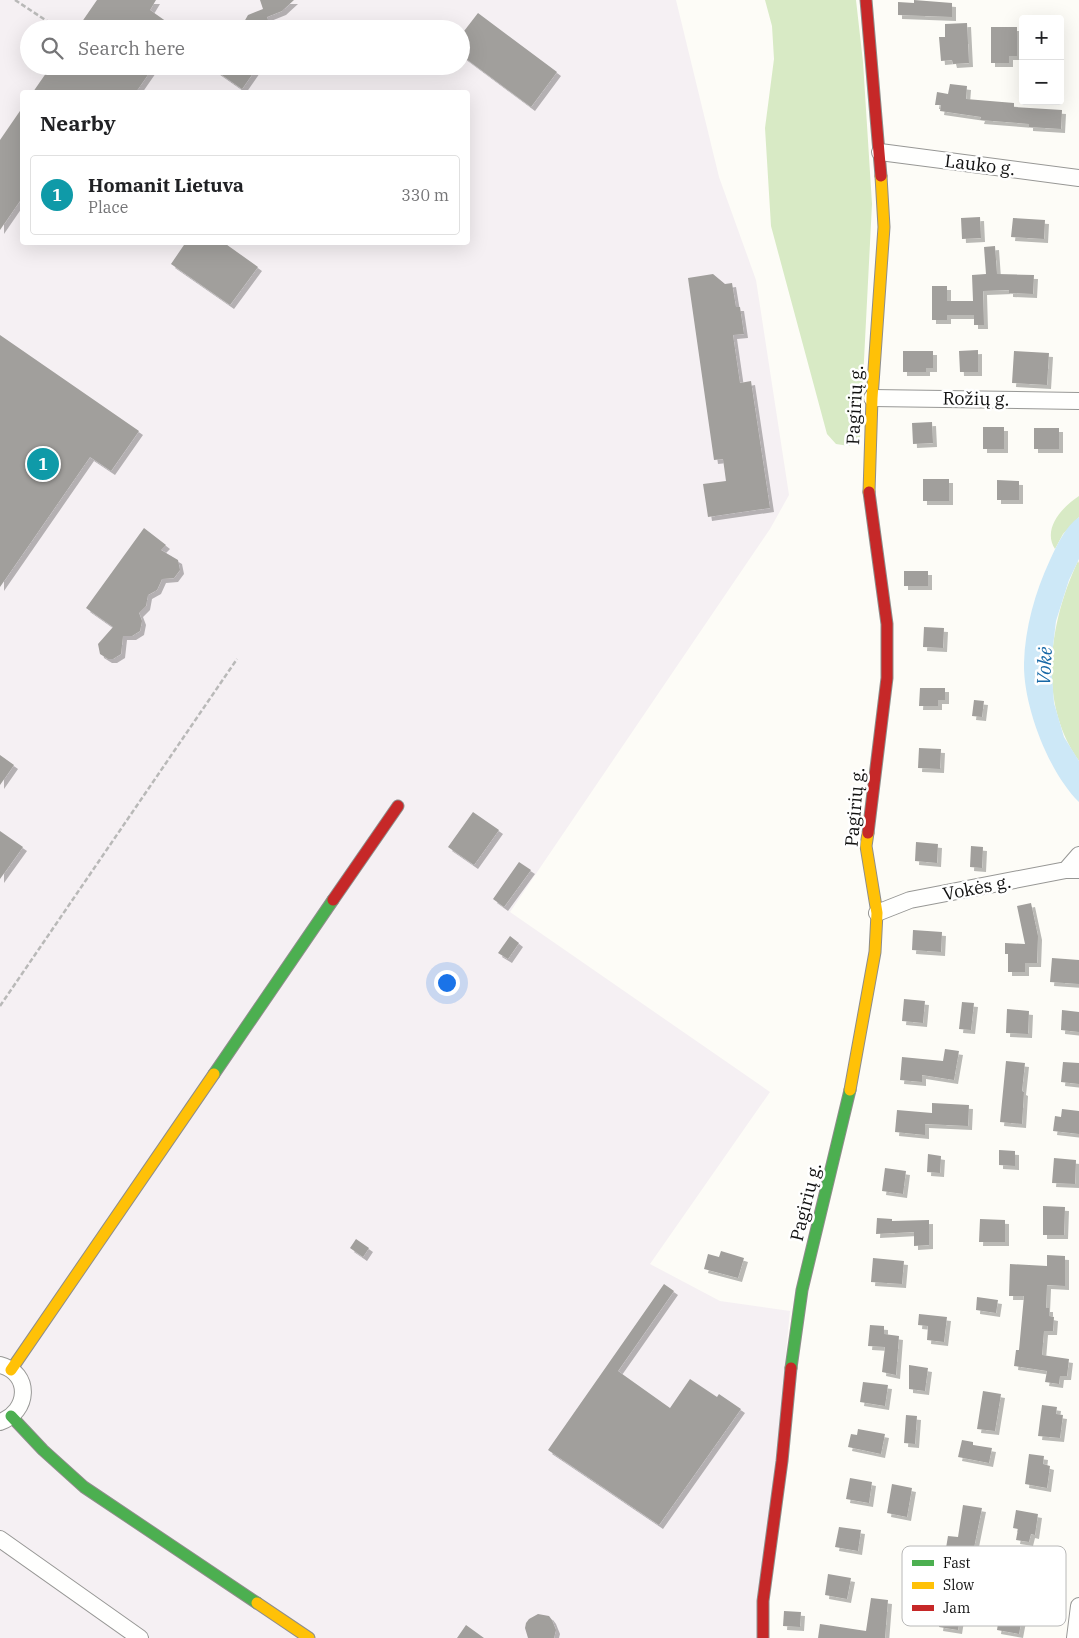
<!DOCTYPE html>
<html lang="en">
<head>
<meta charset="utf-8">
<style>
	:root { --surface:#fff; --page:#f2f2f2; --text:#202124; --muted:#757577; --line:#e0e0e0; --accent:#ea580c }
	body { margin:0; font-family:"IBM Plex Serif",serif; background:var(--page); color:var(--text) }
	.controls { position:absolute; right:15px; top:15px; display:grid; overflow:hidden; border-radius:5px; box-shadow:0 5px 20px #0002 }
	.controls button { width:45px; height:45px; display:grid; place-items:center; padding:0; border:0; border-bottom:1px solid var(--line); background:var(--surface); color:var(--text); font:25px sans-serif }
	.you { position:absolute; left:446px; top:982px; width:18px; height:18px; margin:-12px; border:4px solid #fff; border-radius:50%; background:#1a73e8; box-shadow:0 0 0 8px #1a73e833 }
	.badge { display:grid; place-items:center; width:32px; height:32px; border-radius:50%; background:var(--accent); color:#fff; font-size:16px; font-weight:700 }
	.pin { position:absolute; translate:-50% -50%; border:2px solid #fff; box-shadow:0 1px 5px #0006 }
	.list { margin:0; padding:0; list-style:none }
	h2 { display:flex; justify-content:space-between; align-items:center; height:65px; margin:0; padding:0 20px; font-size:21px }
	h2 small { font-size:16px; font-weight:400; color:var(--muted) }
	.list li { display:grid; grid-template-columns:32px 1fr auto; gap:15px; align-items:center; box-sizing:border-box; height:80px; margin:0 10px 10px; padding:0 10px; border:1px solid var(--line); border-radius:5px }
	.list b { display:block; font-size:19px; white-space:nowrap }
	.list p { margin:0; font-size:16px; white-space:nowrap; color:var(--muted) }
	.list em { font-size:16px; font-style:normal; color:var(--muted) }
	.icon { flex:none; width:28px; height:28px; fill:none; stroke:currentColor; stroke-width:2; stroke-linecap:round; stroke-linejoin:round }
	.map { position:relative; flex:none; width:1079px; height:1638px; overflow:hidden }
	.search { position:absolute; background:var(--surface); box-shadow:0 5px 20px #0002; left:20px; top:20px; width:450px; height:55px; display:flex; align-items:center; gap:12px; box-sizing:border-box; padding:0 18px; border-radius:28px; color:var(--muted); font-size:19px }
	.panel { position:absolute; background:var(--surface); box-shadow:0 5px 20px #0002; left:20px; top:90px; width:450px; height:155px; border-radius:5px }
	.map>svg:first-child { display:block }
	.industrial { fill:#f5f0f3; fill-rule:evenodd }
	.forest { fill:#d8eac5 }
	.water { fill:#cde8f7 }
	.building { fill:#a19f9c; filter:url(#shadow) }
	.lines { fill:none; stroke-linecap:round; stroke-linejoin:round }
	.street-casing { stroke:#979795; stroke-width:18 }
	.fast-casing { stroke:#8e8d8b; stroke-width:13 }
	.slow-casing { stroke:#8e8d8b; stroke-width:13 }
	.jam-casing { stroke:#8e8d8b; stroke-width:13 }
	.path { stroke:#b9b9b8; stroke-width:2.5; stroke-dasharray:5 2.5; stroke-linecap:butt }
	.street { stroke:#fffffe; stroke-width:16 }
	.fast { stroke:#4caf50; stroke-width:11 }
	.slow { stroke:#ffc107; stroke-width:11 }
	.jam { stroke:#c62828; stroke-width:11 }
	.labels { text-anchor:middle; stroke-width:5; stroke-linejoin:round; paint-order:stroke }
	.street-label { font-size:18px; fill:#111; stroke:#fff }
	.water-label { font-size:19px; font-style:italic; fill:#1768a6; stroke:#fff }
	.key { fill:#fff; stroke:#b8b8b8; stroke-width:1 }
	.key-label { font-size:14px; fill:#111 }
</style>
</head>
<body>
<div class="map">
<svg width="1079" height="1638" viewBox="0 0 1079 1638">
	<defs>
		<filter id="shadow"><feDropShadow dx="4" dy="4" stdDeviation="0" flood-color="#0004"/></filter>
	</defs>
	<rect width="100%" height="100%" fill="#fdfcf7"/>
	<!-- industrial -->
	<path class="industrial" d="M0 0H676L719 177 756 280 789 495 770 529 510 912 770 1092 650 1264 720 1301 790 1311 758 1638H0ZM29 29H461V66H29ZM22 92H468V242H22Z"/>
	<!-- forest -->
	<path class="forest" d="M765 0H856L863 62 872 204 860 438 849 446 836 444 827 434 771 226 765 128 774 59 772 26Z
		M1079 496V517L1063 534 1055 549C1042 529 1062 507 1079 496Z
		M1078 561 1079 563V761C1037 702 1049 623 1078 561Z"/>
	<!-- water -->
	<path class="water" d="M1079 517V559L1069 580 1056 621 1051 663 1054 703 1064 737 1079 761V802C1049 773 1023 706 1024 663 1025 628 1035 592 1050 560 1057 545 1065 527 1079 517Z"/>
	<!-- building -->
	<path class="building" d="M97 0H156L150 10 177 29H77Z
		M260 0H294L282 11 267 17 271 29H240L248 15 263 9Z
		M914 0 952 3V17L898 15V2L914 3Z
		M478 13 557 72 531 107 461 55V35Z
		M967 23 969 63 953 64 952 60 941 61 939 37H945V24Z
		M991 27H1017V56H1009V63H991Z
		M51 66H154L136 92H33Z
		M209 66H258L242 89Z
		M950 84 967 86 966 99 1014 103V107L1062 110 1061 129 1029 127V124L980 120 981 117 940 111 941 105H935L937 92 948 94Z
		M22 108V198L0 230V140Z
		M980 217 981 238 962 239 961 218Z
		M1013 218 1045 220 1044 239 1011 237Z
		M186 242H223L258 267 230 305 171 264Z
		M995 246 997 274 1034 275 1033 294 1009 293V290L983 291 984 325H974V315H947V320H932V286H947V301H973L972 275 986 274 984 247Z
		M713 274 725 284 732 283 736 307H740L744 334 733 335 740 383 751 381 770 508 708 517 703 484 726 481 723 459 714 460 688 278Z
		M0 335 139 431 111 471 90 457 0 587Z
		M978 350V372H960L959 351Z
		M903 351H933V368H926V372H903Z
		M1014 351 1049 353 1047 385 1012 383Z
		M932 422 933 443 913 444 912 423Z
		M983 427H1004V449H983Z
		M1034 428H1059V449H1034Z
		M923 479H949V501H923Z
		M997 480 1019 481V500H997Z
		M144 528 166 545 161 550 178 560 180 570 174 578 162 579 157 590 148 595 146 606 139 613 142 621 140 631 132 636H123L121 654 113 659H108L100 654 98 644 113 627 86 608Z
		M904 571H928V586H904Z
		M924 627 944 628 943 648 923 647Z
		M920 688H945V700H938V706H919Z
		M974 700 984 701 982 717 972 716Z
		M919 748 941 749 940 769 918 768Z
		M0 755 14 765 0 785Z
		M473 812 499 830 474 865 448 847Z
		M0 831 23 847 0 879Z
		M916 842 938 844 937 863 915 861Z
		M971 846 983 847 982 868 970 867Z
		M519 862 531 870 504 907 493 899Z
		M1031 903 1038 936 1037 963H1025V972H1008V954H1005V943L1025 944 1017 906Z
		M913 930 942 932 941 952 912 950Z
		M510 936 519 943 508 959 498 953Z
		M1052 958 1079 960V984L1050 982Z
		M904 999 925 1001 923 1023 902 1021Z
		M962 1002 974 1003 971 1030 959 1029Z
		M1007 1009 1029 1011 1028 1034 1006 1033Z
		M1062 1010 1079 1012V1032L1061 1030Z
		M945 1049 959 1051 954 1080 922 1075V1082L900 1080 902 1057 943 1061Z
		M1006 1061 1025 1063 1022 1091 1024 1092 1022 1124 1000 1122Z
		M1063 1062 1079 1063V1084L1061 1082Z
		M932 1103 969 1105 968 1126 925 1124V1135L895 1132 897 1110 932 1113Z
		M1062 1109 1079 1111V1134L1053 1131 1055 1116 1061 1117Z
		M999 1150 1015 1151V1166L999 1165Z
		M928 1154 941 1156 940 1173 927 1172Z
		M1054 1158 1076 1160 1075 1184 1052 1183Z
		M885 1168 906 1171 903 1194 882 1191Z
		M1043 1206 1065 1207 1064 1235H1043Z
		M877 1218 892 1219V1221L929 1220V1245L914 1246V1232L876 1234Z
		M980 1219 1005 1220V1242H979Z
		M356 1239 369 1248 363 1257 350 1248Z
		M721 1251 744 1258 738 1278 704 1269 708 1254 719 1257Z
		M1047 1255 1065 1256V1286L1047 1285 1046 1308H1049V1316L1054 1317 1053 1331H1044L1042 1355 1069 1359 1067 1376H1060L1059 1384 1045 1382 1047 1371 1014 1366 1016 1350H1019L1024 1296H1009L1010 1264 1047 1266Z
		M873 1258 904 1261 902 1284 871 1282Z
		M664 1284 674 1291 618 1371 670 1408 690 1379 717 1397 719 1394 741 1409 659 1525 548 1450Z
		M977 1297 998 1300 996 1313 976 1310Z
		M919 1314 947 1317 944 1342 927 1340 928 1326 918 1325Z
		M870 1325 884 1326V1334L899 1336 896 1375 882 1372 885 1347 868 1346Z
		M909 1365 928 1368 925 1391 909 1389Z
		M863 1382 888 1385 885 1406 860 1402Z
		M983 1391 1001 1394 995 1431 977 1429Z
		M1042 1405 1057 1407 1056 1414 1063 1415 1060 1438 1038 1436Z
		M906 1415 917 1416 915 1444 904 1443Z
		M858 1429 885 1434 881 1454 848 1447 851 1434 857 1435Z
		M962 1440 973 1442V1445L992 1448 989 1463 958 1457Z
		M1029 1454 1044 1456 1043 1464 1050 1466 1047 1488 1025 1484Z
		M850 1478 872 1482 869 1503 846 1499Z
		M892 1484 912 1488 907 1517 887 1513Z
		M963 1505 982 1508 970 1568 953 1565 955 1550 946 1548 948 1536 958 1537Z
		M1016 1510 1038 1514 1035 1535 1031 1534 1029 1542 1016 1540 1018 1529 1013 1528Z
		M839 1527 861 1530 858 1551 835 1547Z
		M828 1574 851 1578 847 1599 825 1595Z
		M945 1589 964 1592 958 1630 939 1627Z
		M871 1598 888 1600 885 1638H818L820 1624 866 1631Z
		M1000 1610 1023 1613 1019 1634 997 1630Z
		M784 1611 801 1612 800 1627 783 1626Z
		M538 1614 549 1616 552 1620 556 1630 554 1638H528L525 1628 526 1623 529 1619Z
		M466 1625 484 1638H457Z"/>
	<g class="lines">
		<defs>
			<path id="street" d="M880 152 1079 178
				M872 398 1079 401
				M1066 870 1079 855
				M877 913 910 900 1066 870H1079
				M0 1365C32 1373 29 1412 0 1422
				M0 1539 140 1638
				M1075 1638 1079 1606"/>
			<path id="fast" d="M214 1074 333 900
				M791 1368 802 1290 850 1090
				M11 1416 43 1450 84 1487 257 1603"/>
			<path id="slow" d="M869 492 872 398 884 227 881 176
				M850 1090 875 952 877 913 866 846 868 833
				M11 1370 214 1074
				M257 1603 309 1638"/>
			<path id="jam" d="M866 0 881 176
				M868 833 887 678V624L869 492
				M333 900 398 806
				M763 1638V1601L782 1461 791 1368"/>
		</defs>
		<!-- street casing -->
		<use href="#street" class="street-casing"/>
		<!-- fast casing -->
		<use href="#fast" class="fast-casing"/>
		<!-- slow casing -->
		<use href="#slow" class="slow-casing"/>
		<!-- jam casing -->
		<use href="#jam" class="jam-casing"/>
		<!-- path -->
		<path class="path" d="M15 0 59 29
			M0 1006 237 659"/>
		<!-- street -->
		<use href="#street" class="street"/>
		<!-- fast -->
		<use href="#fast" class="fast"/>
		<!-- slow -->
		<use href="#slow" class="slow"/>
		<!-- jam -->
		<use href="#jam" class="jam"/>
	</g>
	<g class="labels">
		<!-- street labels -->
		<g class="street-label">
			<text transform="translate(980 165) rotate(7)" y="6">Lauko g.</text>
			<text transform="translate(976 399) rotate(1)" y="6">Rožių g.</text>
			<text transform="translate(855 405) rotate(-87)" y="6">Pagirių g.</text>
			<text transform="translate(855 807) rotate(-85)" y="6">Pagirių g.</text>
			<text transform="translate(977 888) rotate(-11)" y="6">Vokės g.</text>
			<text transform="translate(806 1202) rotate(-76)" y="6">Pagirių g.</text>
		</g>
		<!-- water labels -->
		<g class="water-label">
			<text transform="translate(1044 666) rotate(-87)" y="7">Vokė</text>
		</g>
	</g>
	<!-- legend -->
	<rect x="902" y="1546" width="164" height="80" rx="8" class="key"/>
	<rect x="912" y="1560" width="22" height="6" fill="#4caf50"/>
	<rect x="912" y="1582" width="22" height="7" fill="#ffc107"/>
	<rect x="912" y="1605" width="22" height="6" fill="#c62828"/>
	<g class="key-label">
		<text x="943" y="1568">Fast</text>
		<text x="943" y="1590">Slow</text>
		<text x="943" y="1613">Jam</text>
	</g>
</svg>
<div class="controls">
<button>+</button>
<button>−</button>
</div>
<div class="you"></div>
<div class="pin badge" style="left:43px;top:464px;background:#0f9aa8">1</div>
<div class="search"><svg class="icon" aria-label="search" viewBox="0 0 24 24"><circle cx="10" cy="10" r="6"/><path d="M15 15l6 6"/></svg>Search here</div>
<section class="panel">
<h2>Nearby<small></small></h2>
<ul class="list">
<li><span class="badge" style="background:#0f9aa8">1</span><div><b>Homanit Lietuva</b><p>Place</p></div><em>330 m</em></li>
</ul>
</section>
</div>
</body>
</html>
